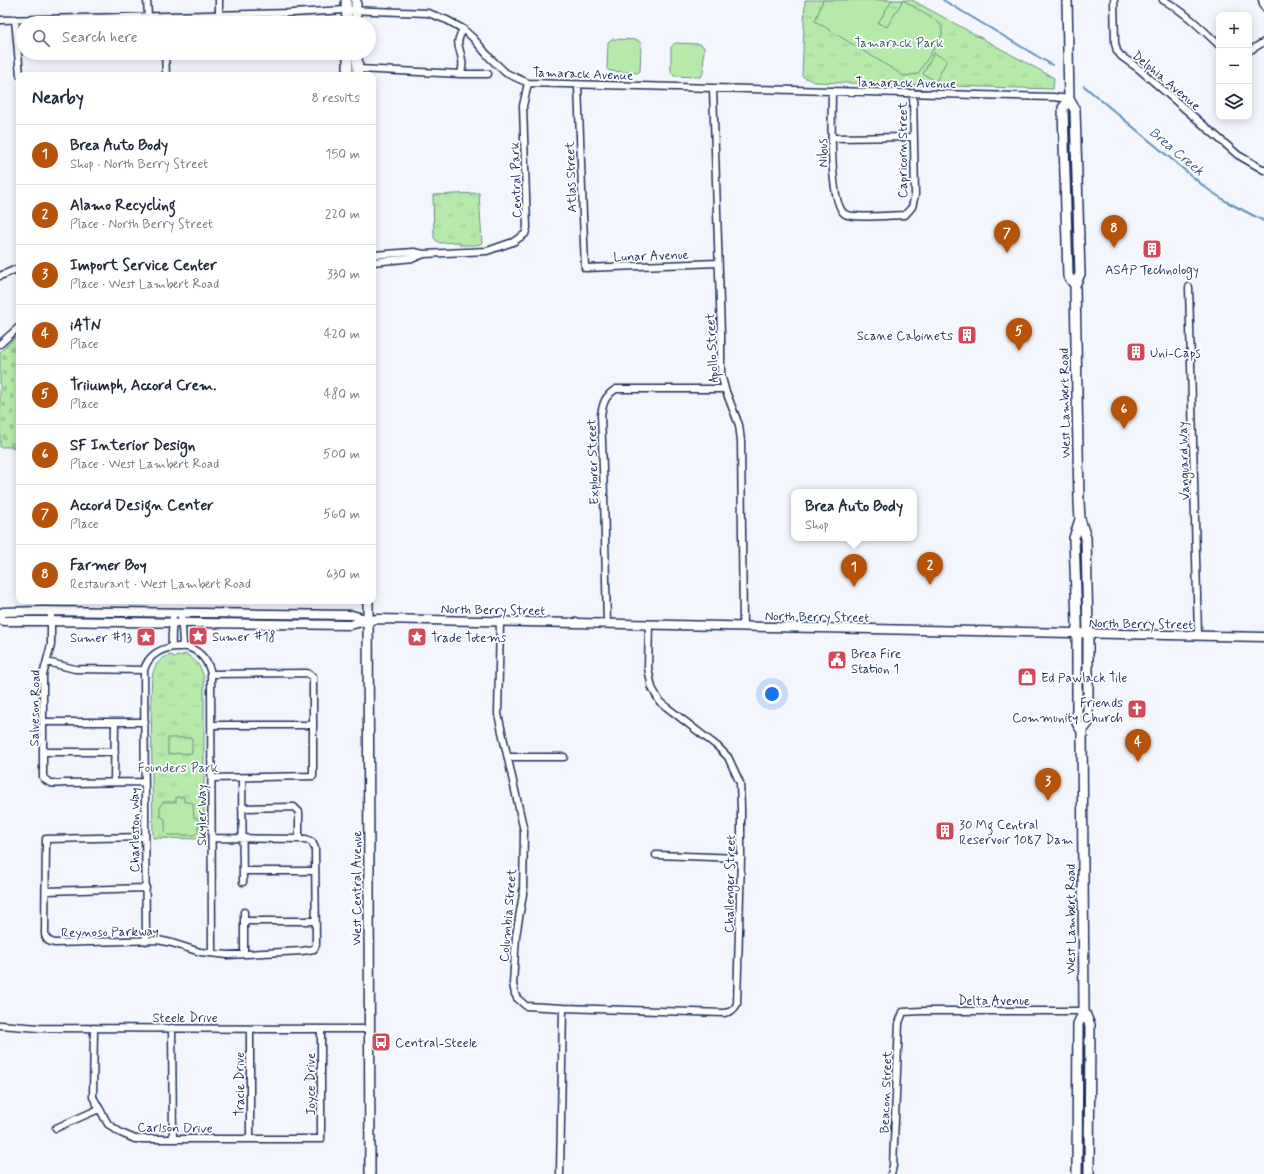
<!DOCTYPE html>
<html lang="en">
<head>
<meta charset="utf-8">
<style>
	:root { --surface:#fff; --page:#f2f2f3; --text:#1f2937; --muted:#747a83; --line:#e0e1e3; --accent:#b45309 }
	body { margin:0; font-family:Mynerve,sans-serif; background:var(--page); color:var(--text) }
	.controls { position:absolute; right:12px; top:12px; display:grid; overflow:hidden; border-radius:8px; box-shadow:0 2px 10px #0003 }
	.controls button { width:36px; height:36px; display:grid; place-items:center; padding:0; border:0; border-bottom:1px solid var(--line); background:var(--surface); color:var(--text); font:20px sans-serif }
	.you { position:absolute; left:772px; top:694px; width:14px; height:14px; margin:-10px; border:3px solid #fff; border-radius:50%; background:#1a73e8; box-shadow:0 0 0 6px #1a73e833 }
	.badge { display:grid; place-items:center; width:26px; height:26px; border-radius:50%; background:var(--accent); color:#fff; font-size:13px; font-weight:700 }
	.pin { position:absolute; translate:-50% -33px; filter:drop-shadow(0 1px 2px #0008) }
	.pin::after { content:''; position:absolute; top:21px; width:14px; height:12px; background:inherit; clip-path:polygon(0 0,100% 0,50% 100%) }
	.popup { position:absolute; left:791px; top:489px; width:126px; height:52px; box-sizing:border-box; display:grid; place-content:center; border-radius:8px; background:var(--surface); filter:drop-shadow(0 1px 3px #0005); font-size:13px; white-space:nowrap; color:var(--muted) }
	.popup b { font-size:15px; color:var(--text) }
	.popup::after { content:''; position:absolute; left:50%; top:100%; margin-left:-8px; border:8px solid transparent; border-top-color:var(--surface) }
	.list { margin:0; padding:0; list-style:none }
	h2 { display:flex; justify-content:space-between; align-items:center; height:52px; margin:0; padding:0 16px; font-size:17px }
	h2 small { font-size:13px; font-weight:400; color:var(--muted) }
	.list li { display:grid; grid-template-columns:26px 1fr auto; gap:12px; align-items:center; box-sizing:border-box; height:60px; padding:0 16px; border-top:1px solid var(--line) }
	.list b { display:block; font-size:15px; white-space:nowrap }
	.list p { margin:0; font-size:13px; white-space:nowrap; color:var(--muted) }
	.list em { font-size:13px; font-style:normal; color:var(--muted) }
	.icon { flex:none; width:22px; height:22px; fill:none; stroke:currentColor; stroke-width:2; stroke-linecap:round; stroke-linejoin:round }
	.map { position:relative; flex:none; width:1264px; height:1174px; overflow:hidden }
	.search { position:absolute; background:var(--surface); box-shadow:0 2px 10px #0003; left:16px; top:16px; width:360px; height:44px; display:flex; align-items:center; gap:10px; box-sizing:border-box; padding:0 14px; border-radius:22px; color:var(--muted); font-size:15px }
	.panel { position:absolute; background:var(--surface); box-shadow:0 2px 10px #0003; left:16px; top:72px; width:360px; height:532px; border-radius:8px }
	.map>svg:first-child { display:block }
	.cemetery { fill:url(#cemetery-stones); stroke:#698c84 }
	.park { fill:url(#park-tufts); stroke:#698c84 }
	.pitch { fill:#b7eaaa; stroke:#698c84 }
	.lines { fill:none; stroke-linecap:round; stroke-linejoin:round }
	.stream { stroke:#6190b6; stroke-width:2 }
	.minor-casing { stroke:#1b2f5e; stroke-width:9 }
	.tertiary-casing { stroke:#1b2f5e; stroke-width:11 }
	.secondary-casing { stroke:#1b2f5e; stroke-width:12 }
	.minor { stroke:#fff; stroke-width:6 }
	.tertiary { stroke:#fff; stroke-width:8 }
	.secondary { stroke:#fff; stroke-width:9 }
	.labels { text-anchor:middle; stroke-width:3.5; stroke-linejoin:round; paint-order:stroke }
	.park-label { font-size:13px; fill:#425e71; stroke:#fff }
	.street-label { font-size:13px; fill:#1b2f5e; stroke:#fff }
	.poi-label { font-size:13px; fill:#1b2f5e; stroke:#fff; text-anchor:start }
	.water-label { font-size:14px; font-style:italic; fill:#3e5f8a; stroke:#fff }
</style>
</head>
<body>
<div class="map">
<svg width="1264" height="1174" viewBox="0 0 1264 1174">
	<defs>
		<pattern id="cemetery-stones" width="16" height="16" patternUnits="userSpaceOnUse"><rect width="16" height="16" fill="#b7eaaa"/><path d="M2 7V4a2 2 0 0 1 4 0v3zM10 15v-3a2 2 0 0 1 4 0v3z" fill="#9dc995"/></pattern>
		<pattern id="park-tufts" width="24" height="20" patternUnits="userSpaceOnUse"><rect width="24" height="20" fill="#b7eaaa"/><path d="M3 7l-1-3M5 7V3M7 7l1-3M15 17l-1-3M17 17v-4M19 17l1-3" fill="none" stroke="#9dc995"/></pattern>
	</defs>
	<rect width="100%" height="100%" fill="#f3f6fd"/>
	<filter id="ink" filterUnits="userSpaceOnUse"><feTurbulence type="fractalNoise" baseFrequency=".025" numOctaves="2"/><feDisplacementMap in="SourceGraphic" scale="8" xChannelSelector="R" yChannelSelector="G"/><feConvolveMatrix kernelMatrix="1 2 1 2 8 2 1 2 1" color-interpolation-filters="sRGB"/></filter>
	<g filter="url(#ink)">
		<!-- cemetery -->
		<path class="cemetery" d="M19 334V450L12 447H0V352Z"/>
		<!-- park -->
		<path class="park" d="M805 0H912L1054 78 1053 89 814 82 802 76Z
			M479 193 482 243 477 245H459V242L439 243 434 238 433 195Z
			M186 654C196 660 201 666 204 678V839L153 838 151 696C152 678 150 662 170 655L175 657Z"/>
		<!-- pitch -->
		<path class="pitch" d="M823 0H892L878 23 887 27 903 0 939 23 942 27V35L918 74 904 76 815 21Z
			M612 39 638 40 641 44 640 71 637 73 610 71 607 69 608 42Z
			M675 43 700 44 704 47 703 74 700 77 674 76 671 72V47Z
			M934 53 947 60 936 81 923 74Z
			M168 738H192V753L168 754Z
			M176 797H184V802H191L193 804 194 818H198V832L194 835H168L165 832V819L163 818 160 816V806L163 802H176Z"/>
		<g class="lines">
			<!-- stream -->
			<path class="stream" d="M943 0 1052 65
				M1084 86 1206 188 1227 202 1264 221"/>
			<defs>
				<path id="minor" d="M147 0 148 16
					M219 0V14
					M1114 0 1115 43 1117 51 1121 56 1139 69 1238 155 1264 170
					M1163 0C1184 11 1202 29 1219 45
					M1262 0 1264 7
					M15 19 20 75
					M0 20 292 13 346 10 428 13 447 20 463 29 473 38 490 58 506 73 528 83 1053 97 1069 99
					M1249 51 1264 42
					M165 53 166 75
					M358 69 461 74C462 70 463 65 462 60 460 45 454 46 463 29
					M461 74H488
					M578 85 585 268 718 263
					M713 89 721 334V374L725 389 739 425 741 441 743 626
					M832 91C832 112 828 203 845 214 853 219 894 215 905 215L912 207 915 195 913 93
					M832 138 913 137
					M373 255 414 252 424 254 487 251 513 242 525 234 527 228 523 106 528 83
					M373 262 414 258 424 254
					M0 276 19 268
					M1189 287 1198 635
					M0 344 19 327
					M51 611V645L43 675V777C49 786 58 783 67 783L145 782
					M181 612 183 643 181 647
					M500 621 498 714 524 831 523 894 516 936 513 984 515 994 517 998 526 1006 563 1008 560 1174
					M607 624 604 495 601 415C603 403 605 396 616 389H725
					M172 647C171 635 173 624 173 612
					M47 662 75 669 144 670
					M211 674 307 673 313 677V776L212 778
					M44 722H145
					M212 725H313
					M44 752H115
					M508 757H564
					M242 778 243 882
					M114 782 115 722
					M242 808 294 807 299 812V839
					M145 837 46 839 45 933C45 939 49 942 55 943L158 940 172 943 200 952 228 955 302 951 314 949 316 945 315 848 312 842 306 839 212 838
					M656 855 741 858
					M243 871H315
					M46 891 146 888
					M244 921H315
					M146 941 144 670C148 655 162 647 178 647 182 647 186 646 190 648 201 652 209 663 211 674L212 953
					M244 954V912
					M563 1008 724 1013C731 1012 734 1010 737 1004L741 858V808L740 783 728 757 717 746 660 702 652 688 648 668 649 625
					M0 1025 39 1028 369 1029
					M94 1028 93 1097 108 1124 121 1133 135 1139H321V1029
					M172 1028 173 1139
					M250 1029V1139
					M56 1128 99 1109
					M891 1174 893 1166 899 1023 903 1012 921 1011H1084"/>
				<path id="tertiary" d="M0 614 3 612 42 611 352 615 369 620
					M0 619 4 621H41L350 625 369 620 379 619 1264 637"/>
				<path id="secondary" d="M346 0 347 23
					M356 0V23
					M1067 0 1069 99 1075 110 1080 274 1075 285 1079 502 1080 519 1086 538 1088 633V723L1082 731
					M348 53V75
					M357 53 358 75
					M1069 99 1063 108 1068 276 1075 285
					M1080 519 1074 538 1077 622V723L1082 731 1084 1011 1090 1025 1089 1174
					M368 601 370 1174
					M1077 1174 1078 1024 1084 1011"/>
			</defs>
			<!-- minor casing -->
			<use href="#minor" class="minor-casing"/>
			<!-- tertiary casing -->
			<use href="#tertiary" class="tertiary-casing"/>
			<!-- secondary casing -->
			<use href="#secondary" class="secondary-casing"/>
			<!-- minor -->
			<use href="#minor" class="minor"/>
			<!-- tertiary -->
			<use href="#tertiary" class="tertiary"/>
			<!-- secondary -->
			<use href="#secondary" class="secondary"/>
		</g>
	</g>
	<!-- icons -->
	<defs>
		<symbol id="building-square" viewBox="-11 -11 22 22"><rect x="-9" y="-9" width="18" height="18" rx="4" fill="#d1495b" stroke="#fff"/><path d="M-4-6H4V6H1V3H-1V6H-4ZM-2.5-4.3h1.7v1.8h-1.7ZM.8-4.3h1.7v1.8H.8ZM-2.5-1h1.7V.8h-1.7ZM.8-1h1.7V.8H.8Z" fill="#fff"/></symbol>
		<symbol id="sight-square" viewBox="-11 -11 22 22"><rect x="-9" y="-9" width="18" height="18" rx="4" fill="#d1495b" stroke="#fff"/><path d="M0-6L1.8-2.2L6-1.7L2.9 1.2L3.7 5.4L0 3.3L-3.7 5.4L-2.9 1.2L-6-1.7L-1.8-2.2Z" fill="#fff"/></symbol>
		<symbol id="civic-square" viewBox="-11 -11 22 22"><rect x="-9" y="-9" width="18" height="18" rx="4" fill="#d1495b" stroke="#fff"/><path d="M-.6-6.5H3V-4.5H.6V-3L4-1V1h2V6H-6V1h2V-1L-.6-3ZM-1.2 2.5V6h2.4V2.5Z" fill="#fff"/></symbol>
		<symbol id="shop-square" viewBox="-11 -11 22 22"><rect x="-9" y="-9" width="18" height="18" rx="4" fill="#d1495b" stroke="#fff"/><path d="M-5-2.5h2.3a2.7 3.5 0 0 1 5.4 0H5L5.5 6h-11ZM-1.5-2.5h3a1.5 2.3 0 0 0-3 0Z" fill="#fff"/></symbol>
		<symbol id="church-square" viewBox="-11 -11 22 22"><rect x="-9" y="-9" width="18" height="18" rx="4" fill="#d1495b" stroke="#fff"/><path d="M-1.2-6h2.4v3.5h3.3v2.4h-3.3V6h-2.4V-.1h-3.3v-2.4h3.3Z" fill="#fff"/></symbol>
		<symbol id="bus-square" viewBox="-11 -11 22 22"><rect x="-9" y="-9" width="18" height="18" rx="4" fill="#d1495b" stroke="#fff"/><path d="M-5-6H5V4H4V6H2V4H-2V6H-4V4H-5ZM-3.5-4V0h7V-4ZM-3.5 1.2v1.5H-2V1.2ZM2 1.2v1.5H3.5V1.2Z" fill="#fff"/></symbol>
	</defs>
	<g fill-rule="evenodd">
		<use href="#building-square" x="1141" y="238" width="22" height="22"/>
		<use href="#building-square" x="956" y="324" width="22" height="22"/>
		<use href="#building-square" x="1125" y="341" width="22" height="22"/>
		<use href="#sight-square" x="187" y="625" width="22" height="22"/>
		<use href="#sight-square" x="135" y="626" width="22" height="22"/>
		<use href="#sight-square" x="406" y="626" width="22" height="22"/>
		<use href="#civic-square" x="826" y="649" width="22" height="22"/>
		<use href="#shop-square" x="1016" y="666" width="22" height="22"/>
		<use href="#church-square" x="1126" y="698" width="22" height="22"/>
		<use href="#building-square" x="934" y="820" width="22" height="22"/>
		<use href="#bus-square" x="370" y="1031" width="22" height="22"/>
	</g>
	<g class="labels">
		<!-- park labels -->
		<g class="park-label">
			<text x="899" y="47">Tamarack Park</text>
			<text x="178" y="772">Founders Park</text>
		</g>
		<!-- street labels -->
		<g class="street-label">
			<text transform="translate(583 73) rotate(2)" y="5">Tamarack Avenue</text>
			<text transform="translate(1167 80) rotate(40)" y="5">Delphia Avenue</text>
			<text transform="translate(906 82) rotate(1)" y="5">Tamarack Avenue</text>
			<text transform="translate(902 150) rotate(-90)" y="5">Capricorn Street</text>
			<text transform="translate(822 153) rotate(-91)" y="5">Nibus</text>
			<text transform="translate(570 177) rotate(-92)" y="5">Atlas Street</text>
			<text transform="translate(515 180) rotate(-92)" y="5">Central Park</text>
			<text transform="translate(651 255) rotate(-2)" y="5">Lunar Avenue</text>
			<text transform="translate(711 348) rotate(-93)" y="5">Apollo Street</text>
			<text transform="translate(1064 403) rotate(-91)" y="5">West Lambert Road</text>
			<text transform="translate(1183 461) rotate(-92)" y="5">Vanguard Way</text>
			<text transform="translate(592 462) rotate(-92)" y="5">Explorer Street</text>
			<text transform="translate(493 609) rotate(1)" y="5">North Berry Street</text>
			<text transform="translate(817 616) rotate(1)" y="5">North Berry Street</text>
			<text transform="translate(1141 623) rotate(1)" y="5">North Berry Street</text>
			<text transform="translate(34 708) rotate(-89)" y="5">Salveson Road</text>
			<text transform="translate(201 815) rotate(-90)" y="5">Skyler Way</text>
			<text transform="translate(134 830) rotate(-90)" y="5">Charleston Way</text>
			<text transform="translate(729 884) rotate(-89)" y="5">Challenger Street</text>
			<text transform="translate(356 888) rotate(-90)" y="5">West Central Avenue</text>
			<text transform="translate(507 915) rotate(-85)" y="5">Columbia Street</text>
			<text transform="translate(1070 919) rotate(-90)" y="5">West Lambert Road</text>
			<text transform="translate(110 931) rotate(-1)" y="5">Reynoso Parkway</text>
			<text x="994" y="1005">Delta Avenue</text>
			<text x="185" y="1022">Steele Drive</text>
			<text transform="translate(239 1084) rotate(-90)" y="5">Tracie Drive</text>
			<text transform="translate(310 1084) rotate(-90)" y="5">Joyce Drive</text>
			<text transform="translate(885 1092) rotate(-88)" y="5">Beacon Street</text>
			<text transform="translate(175 1127) rotate(1)" y="5">Carlson Drive</text>
		</g>
		<!-- poi labels -->
		<g class="poi-label">
			<text x="1152" y="274" text-anchor="middle">ASAP Technology</text>
			<text x="953" y="340" text-anchor="end">Scane Cabinets</text>
			<text x="1150" y="357">Uni-Caps</text>
			<text x="212" y="641">Sumer #18</text>
			<text x="132" y="642" text-anchor="end">Sumer #13</text>
			<text x="431" y="642">Trade Totems</text>
			<text x="851" y="658">Brea Fire<tspan x="851" dy="15">Station 1</tspan></text>
			<text x="1041" y="682">Ed Pawlack Tile</text>
			<text x="1123" y="707" text-anchor="end">Friends<tspan x="1123" dy="15">Community Church</tspan></text>
			<text x="959" y="829">30 Mg Central<tspan x="959" dy="15">Reservoir 1087 Dam</tspan></text>
			<text x="395" y="1047">Central-Steele</text>
		</g>
		<!-- water labels -->
		<g class="water-label">
			<text transform="translate(1177 151) rotate(40)" y="5">Brea Creek</text>
		</g>
	</g>
</svg>
<div class="controls">
<button>+</button>
<button>−</button>
<button><svg class="icon" aria-label="layers" viewBox="0 0 24 24"><path d="M12 4l9 5-9 5-9-5zM3 14l9 5 9-5"/></svg></button>
</div>
<div class="you"></div>
<div class="pin badge" style="left:854px;top:587px">1</div>
<div class="popup"><b>Brea Auto Body</b>Shop</div>
<div class="pin badge" style="left:930px;top:585px">2</div>
<div class="pin badge" style="left:1048px;top:801px">3</div>
<div class="pin badge" style="left:1138px;top:762px">4</div>
<div class="pin badge" style="left:1019px;top:351px">5</div>
<div class="pin badge" style="left:1124px;top:429px">6</div>
<div class="pin badge" style="left:1007px;top:253px">7</div>
<div class="pin badge" style="left:1114px;top:248px">8</div>
<div class="search"><svg class="icon" aria-label="search" viewBox="0 0 24 24"><circle cx="10" cy="10" r="6"/><path d="M15 15l6 6"/></svg>Search here</div>
<section class="panel">
<h2>Nearby<small>8 results</small></h2>
<ul class="list">
<li><span class="badge">1</span><div><b>Brea Auto Body</b><p>Shop · North Berry Street</p></div><em>150 m</em></li>
<li><span class="badge">2</span><div><b>Alamo Recycling</b><p>Place · North Berry Street</p></div><em>220 m</em></li>
<li><span class="badge">3</span><div><b>Import Service Center</b><p>Place · West Lambert Road</p></div><em>330 m</em></li>
<li><span class="badge">4</span><div><b>iATN</b><p>Place</p></div><em>420 m</em></li>
<li><span class="badge">5</span><div><b>Triiumph, Accord Crem.</b><p>Place</p></div><em>480 m</em></li>
<li><span class="badge">6</span><div><b>SF Interior Design</b><p>Place · West Lambert Road</p></div><em>500 m</em></li>
<li><span class="badge">7</span><div><b>Accord Design Center</b><p>Place</p></div><em>560 m</em></li>
<li><span class="badge">8</span><div><b>Farmer Boy</b><p>Restaurant · West Lambert Road</p></div><em>630 m</em></li>
</ul>
</section>
</div>
</body>
</html>
